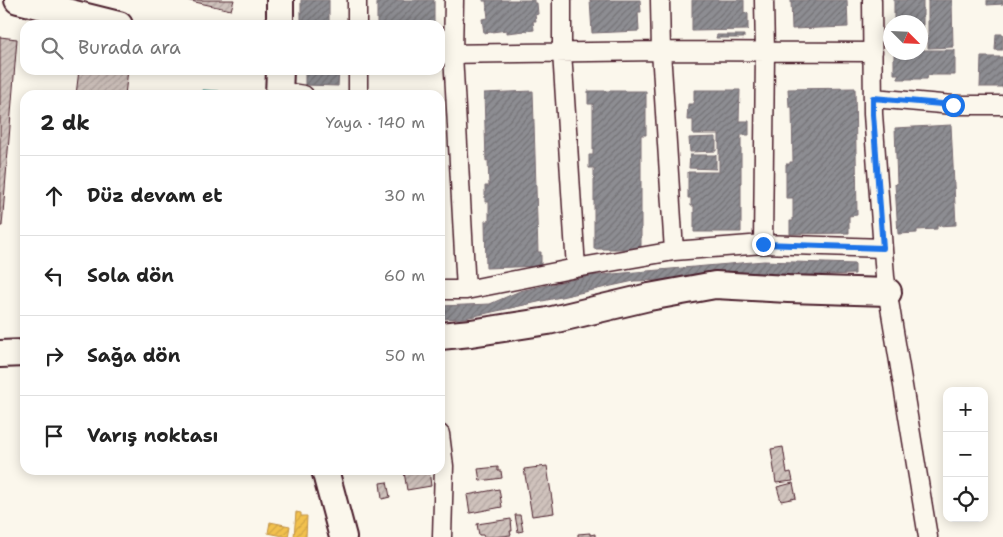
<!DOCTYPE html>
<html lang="tr">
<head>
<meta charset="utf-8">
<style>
	:root { --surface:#fff; --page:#f6f6f6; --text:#222; --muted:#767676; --line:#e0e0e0 }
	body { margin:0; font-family:"Shantell Sans",sans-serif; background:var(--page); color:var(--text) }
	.controls { position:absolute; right:15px; bottom:15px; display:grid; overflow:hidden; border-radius:10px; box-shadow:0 2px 12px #0003 }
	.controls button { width:45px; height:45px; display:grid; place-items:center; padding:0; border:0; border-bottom:1px solid var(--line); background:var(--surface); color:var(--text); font:25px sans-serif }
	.compass { position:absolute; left:883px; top:15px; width:45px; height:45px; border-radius:50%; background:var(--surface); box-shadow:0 2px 12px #0003; rotate:114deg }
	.stop { position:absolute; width:15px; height:15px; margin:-11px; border:4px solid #1a73e8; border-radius:50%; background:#fff }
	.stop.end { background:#1a73e8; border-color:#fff; box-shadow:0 1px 5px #0008 }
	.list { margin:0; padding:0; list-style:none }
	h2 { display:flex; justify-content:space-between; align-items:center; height:65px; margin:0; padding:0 20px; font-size:21px }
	h2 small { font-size:16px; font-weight:400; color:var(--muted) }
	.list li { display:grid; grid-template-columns:32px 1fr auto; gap:15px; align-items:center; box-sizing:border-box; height:80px; padding:0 20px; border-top:1px solid var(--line) }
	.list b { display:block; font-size:19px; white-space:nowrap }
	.list em { font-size:16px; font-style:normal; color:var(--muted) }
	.icon { flex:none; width:28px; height:28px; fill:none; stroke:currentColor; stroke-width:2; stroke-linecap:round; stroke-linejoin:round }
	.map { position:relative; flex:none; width:1003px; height:537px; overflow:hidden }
	.search { position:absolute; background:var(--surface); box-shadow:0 2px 12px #0003; left:20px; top:20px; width:425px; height:55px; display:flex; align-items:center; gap:12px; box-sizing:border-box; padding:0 18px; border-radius:15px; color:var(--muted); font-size:19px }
	.panel { position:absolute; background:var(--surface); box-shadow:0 2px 12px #0003; left:20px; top:90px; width:425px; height:385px; border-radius:15px }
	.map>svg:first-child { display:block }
	.homes { fill:url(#homes-hatch); stroke:#c09044 }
	.public { fill:url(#public-hatch); stroke:#267b77 }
	.industry { fill:url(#industry-hatch); stroke:#796c73 }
	.building { fill:url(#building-hatch); stroke:#4a1f2b }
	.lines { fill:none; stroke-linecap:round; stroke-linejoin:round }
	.street-casing { stroke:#4a1f2b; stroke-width:21 }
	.secondary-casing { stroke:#4a1f2b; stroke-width:30 }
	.street { stroke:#fbf7ec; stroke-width:18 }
	.secondary { stroke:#fbf7ec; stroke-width:26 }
	.route { stroke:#1a73e8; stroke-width:6 }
</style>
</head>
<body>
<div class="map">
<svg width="1003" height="537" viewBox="0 0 1003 537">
	<defs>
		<pattern id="homes-hatch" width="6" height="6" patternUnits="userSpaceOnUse" patternTransform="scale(1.25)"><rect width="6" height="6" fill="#f2c14e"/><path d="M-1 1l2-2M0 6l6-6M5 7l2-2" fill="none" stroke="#d1a544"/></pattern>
		<pattern id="public-hatch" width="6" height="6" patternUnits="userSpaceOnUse" patternTransform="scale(1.25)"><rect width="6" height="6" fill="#17a398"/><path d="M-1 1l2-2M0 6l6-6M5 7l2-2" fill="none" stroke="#17847c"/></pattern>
		<pattern id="industry-hatch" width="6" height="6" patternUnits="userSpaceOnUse" patternTransform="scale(1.25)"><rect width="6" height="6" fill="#8d8d92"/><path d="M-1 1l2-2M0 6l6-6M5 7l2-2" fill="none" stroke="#757377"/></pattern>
		<pattern id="building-hatch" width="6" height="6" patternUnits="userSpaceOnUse" patternTransform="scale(1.25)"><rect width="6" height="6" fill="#cfc2bc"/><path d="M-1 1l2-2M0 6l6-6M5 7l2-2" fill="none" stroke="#b3a6a2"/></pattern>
	</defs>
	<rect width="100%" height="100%" fill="#fbf7ec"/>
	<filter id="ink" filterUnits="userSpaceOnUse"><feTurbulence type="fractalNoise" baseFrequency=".02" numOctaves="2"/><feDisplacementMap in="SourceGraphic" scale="10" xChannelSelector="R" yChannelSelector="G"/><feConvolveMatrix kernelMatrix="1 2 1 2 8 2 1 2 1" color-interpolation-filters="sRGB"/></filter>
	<g filter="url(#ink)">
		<!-- homes -->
		<path class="homes" d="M296 512 301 513V516H307L306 537H294Z
			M270 522 290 526 288 537 268 533Z"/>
		<!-- public -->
		<path class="public" d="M203 90 219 91 218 95H192V91L202 92Z"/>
		<!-- industry -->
		<path class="industry" d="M301 0H329V25H301Z
			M377 0H434V25H377Z
			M483 0H534V3H537L538 14 535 15 536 21H533L534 30 507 33V30L484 33 482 19 488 18 486 1H483Z
			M590 0H640L641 12H638L639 31 592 33Z
			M692 0H744V13H748V30L692 31Z
			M791 0H847L848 27 792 29Z
			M894 0H923V50H955V75H928L927 79H898V74H894V52H920V22H894Z
			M928 0H952L953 47 928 48Z
			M987 0H1003V4L987 5Z
			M996 34H1003V50H995Z
			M717 35H744V38H716Z
			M981 57H1003V87H980Z
			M305 70H339L338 86 305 85Z
			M855 88 857 215 849 216V233L790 234V221H793V198H786V164H790V162H793L792 107H789L788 89Z
			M694 90H740L739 121H749V135H741V232H694V206H691V198H688V172H719V134H693V120H687L688 104H694Z
			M533 91 538 252H541V266L486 268 485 221H489V202H485V186H489L488 160 486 161 484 93Z
			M588 91H646V135H641V249H594V168H589V155H593V104H588Z
			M429 93V95H383V94Z
			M951 125 956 225 937 226V229L917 230V233L898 234 895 184H897L895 128Z
			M716 137V151L690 152 689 138Z
			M690 155H716V169L689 168Z
			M764 261 855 264V274L634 281 465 318 440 319V306L490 304 520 291 589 276Z"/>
		<!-- building -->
		<path class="building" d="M186 0H234L231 10Z
			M0 37 17 39 2 226H0Z
			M79 70H128L125 95H76Z
			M783 447 787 473 791 472 793 481 776 483 771 449Z
			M547 466 554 513 532 516 524 469Z
			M498 467V471H501L502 478 480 481 478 469Z
			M418 470H429L431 486 407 490 404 472Z
			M387 482 390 497 382 499 380 483Z
			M793 483 796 498 781 501 777 487Z
			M499 489 502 507 470 513 467 495Z
			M515 515H520L523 531 518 532Z
			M511 519 512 531H510L511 535 495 537H484L483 535H479L477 524Z
			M590 533V535L595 534V537H578V534Z"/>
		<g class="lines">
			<defs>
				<path id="street" d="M357 0V25
					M454 0 453 54 466 290
					M562 0V52L576 268
					M660 0 661 51 674 251
					M872 0 873 114 885 277 928 537
					M440 54 661 51 873 52
					M358 70V95
					M279 91 304 95
					M873 98 953 105H1003
					M763 244 765 52 764 0
					M440 290H466L576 268 674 251 763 244 883 248
					M440 434 444 466 442 537"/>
				<path id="secondary" d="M18 0 119 25
					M280 0V25
					M279 95 280 70
					M440 336 471 333 548 321 649 297 715 285 788 289 888 292
					M0 354 25 353
					M325 470 343 537"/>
			</defs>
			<!-- street casing -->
			<use href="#street" class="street-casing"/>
			<!-- secondary casing -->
			<use href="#secondary" class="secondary-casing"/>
			<!-- street -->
			<use href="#street" class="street"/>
			<!-- secondary -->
			<use href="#secondary" class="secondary"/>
		</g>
	</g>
	<g class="lines" filter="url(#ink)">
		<!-- route -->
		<path class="route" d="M763 244 883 248 873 114V98L953 105"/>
	</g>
</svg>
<div class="controls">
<button>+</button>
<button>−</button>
<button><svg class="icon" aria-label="locate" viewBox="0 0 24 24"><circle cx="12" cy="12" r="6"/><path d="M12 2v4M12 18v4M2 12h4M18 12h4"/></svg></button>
</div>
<svg class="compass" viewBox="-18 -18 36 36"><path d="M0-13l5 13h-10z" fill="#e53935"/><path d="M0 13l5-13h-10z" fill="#767676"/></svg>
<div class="stop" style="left:953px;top:105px"></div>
<div class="stop end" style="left:763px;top:244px"></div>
<div class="search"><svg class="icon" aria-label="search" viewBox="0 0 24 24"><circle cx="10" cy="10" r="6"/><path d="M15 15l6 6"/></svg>Burada ara</div>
<section class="panel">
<h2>2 dk<small>Yaya · 140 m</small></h2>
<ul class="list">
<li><svg class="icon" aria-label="ahead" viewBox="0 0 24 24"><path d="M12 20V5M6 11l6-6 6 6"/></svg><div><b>Düz devam et</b></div><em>30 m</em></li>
<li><svg class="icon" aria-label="left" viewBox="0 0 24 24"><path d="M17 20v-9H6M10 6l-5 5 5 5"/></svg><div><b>Sola dön</b></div><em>60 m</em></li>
<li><svg class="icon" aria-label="right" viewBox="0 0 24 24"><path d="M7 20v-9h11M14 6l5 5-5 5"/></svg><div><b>Sağa dön</b></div><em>50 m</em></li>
<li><svg class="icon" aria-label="arrive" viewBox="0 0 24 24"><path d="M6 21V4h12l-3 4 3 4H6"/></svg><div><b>Varış noktası</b></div></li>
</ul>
</section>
</div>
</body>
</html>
